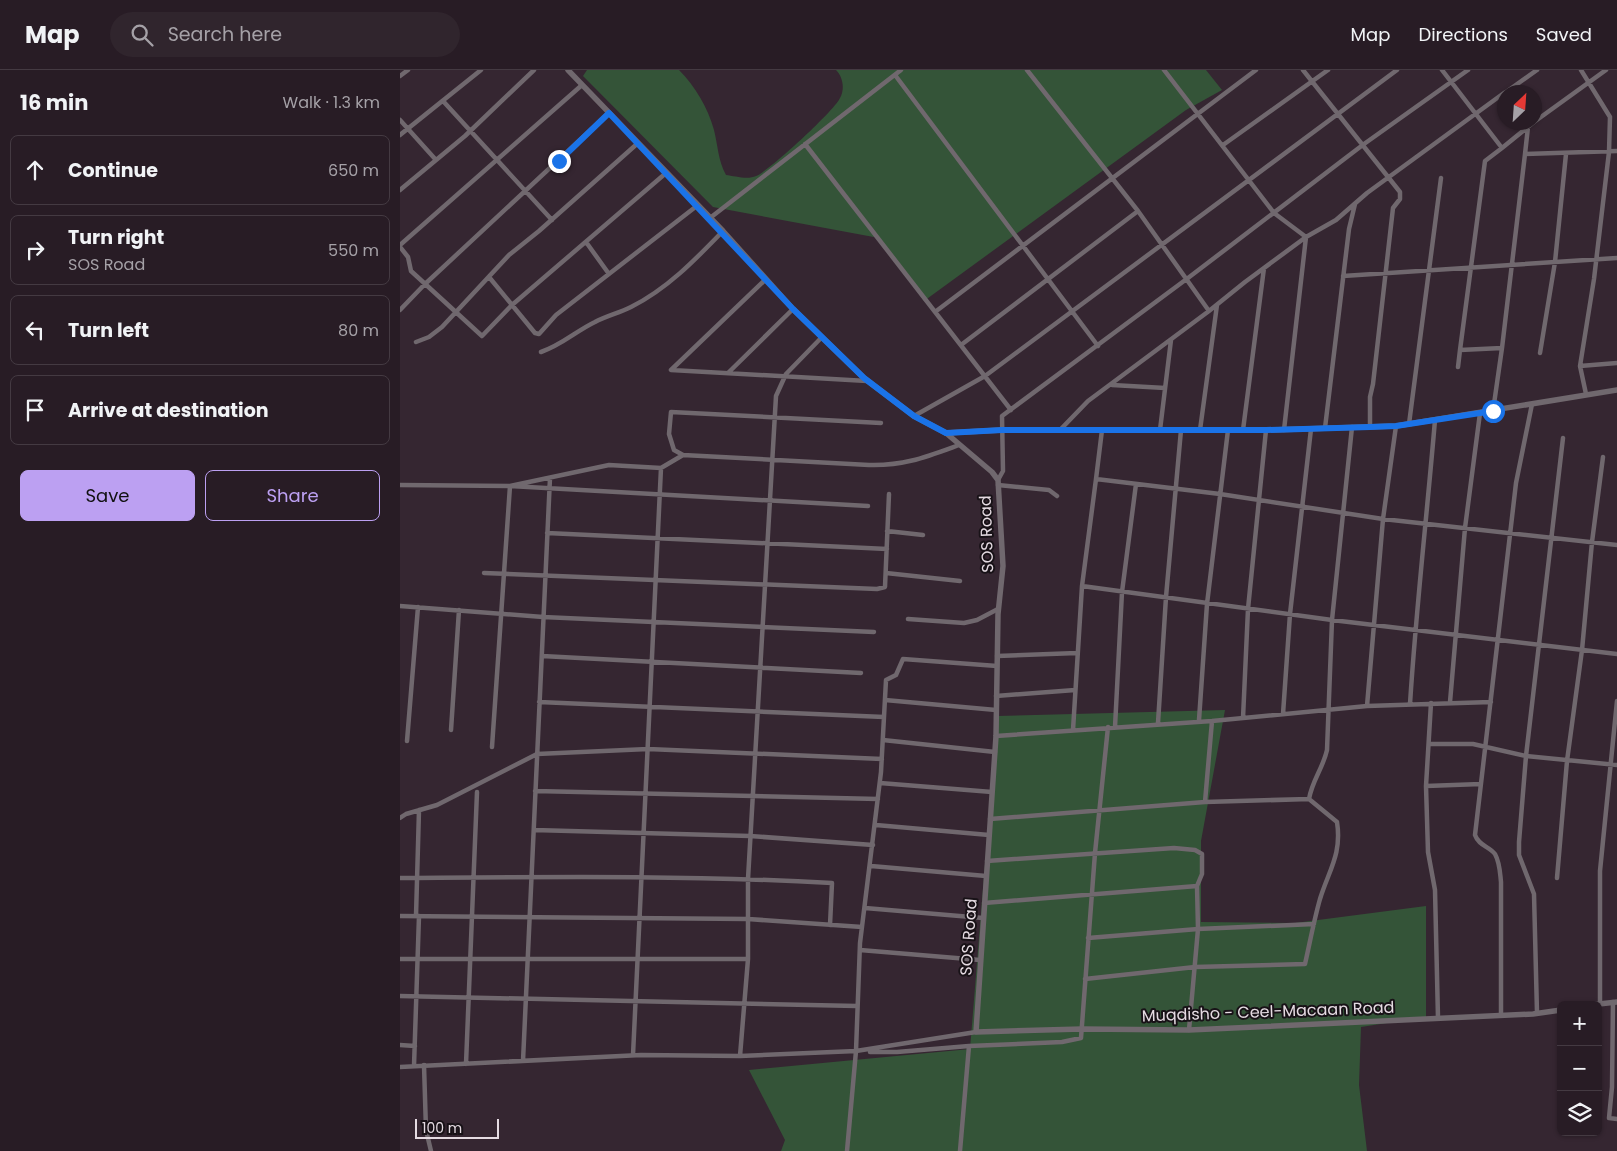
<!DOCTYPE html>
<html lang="en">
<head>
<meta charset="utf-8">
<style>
	:root { --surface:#281c25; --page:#30252d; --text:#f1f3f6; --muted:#a5a1a7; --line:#443a42; --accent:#bca0f2 }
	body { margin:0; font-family:Poppins,sans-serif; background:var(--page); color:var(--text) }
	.controls { position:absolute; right:15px; bottom:15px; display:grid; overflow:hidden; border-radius:8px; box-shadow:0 1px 4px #0004 }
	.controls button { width:45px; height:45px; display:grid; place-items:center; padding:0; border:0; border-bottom:1px solid var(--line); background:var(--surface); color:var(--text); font:25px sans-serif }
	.compass { position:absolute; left:1097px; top:15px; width:45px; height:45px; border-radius:50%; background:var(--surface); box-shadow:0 1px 4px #0004; rotate:25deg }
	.scale { position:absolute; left:15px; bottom:12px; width:84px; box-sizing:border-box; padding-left:5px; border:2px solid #e5dbe2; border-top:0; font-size:14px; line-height:18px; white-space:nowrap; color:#e5dbe2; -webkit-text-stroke:4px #181217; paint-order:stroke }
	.stop { position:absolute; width:15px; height:15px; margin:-11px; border:4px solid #1a73e8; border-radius:50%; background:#fff }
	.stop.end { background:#1a73e8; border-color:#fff; box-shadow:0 1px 5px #0008 }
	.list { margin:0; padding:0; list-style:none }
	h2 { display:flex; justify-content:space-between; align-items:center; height:65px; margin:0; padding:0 20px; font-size:21px }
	h2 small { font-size:16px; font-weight:400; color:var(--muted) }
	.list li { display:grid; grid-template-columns:32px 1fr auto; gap:15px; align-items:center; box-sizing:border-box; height:70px; margin:0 10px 10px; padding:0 10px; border:1px solid var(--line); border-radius:8px }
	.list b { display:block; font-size:19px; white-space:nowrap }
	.list p { margin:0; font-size:16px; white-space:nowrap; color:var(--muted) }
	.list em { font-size:16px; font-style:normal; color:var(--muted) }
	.actions { display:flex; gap:10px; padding:15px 20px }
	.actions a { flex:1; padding:11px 0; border:1px solid var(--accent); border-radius:8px; text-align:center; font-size:18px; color:var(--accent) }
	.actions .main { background:var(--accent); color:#111 }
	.icon { flex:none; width:28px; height:28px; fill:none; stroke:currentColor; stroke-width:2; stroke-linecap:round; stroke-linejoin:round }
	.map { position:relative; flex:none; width:1217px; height:1081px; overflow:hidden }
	header { display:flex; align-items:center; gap:30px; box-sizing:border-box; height:70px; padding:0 25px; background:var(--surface); border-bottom:1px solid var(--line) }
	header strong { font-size:24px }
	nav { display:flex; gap:28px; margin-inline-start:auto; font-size:18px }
	.search { width:350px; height:45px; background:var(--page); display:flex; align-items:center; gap:12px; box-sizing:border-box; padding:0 18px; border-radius:28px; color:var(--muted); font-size:19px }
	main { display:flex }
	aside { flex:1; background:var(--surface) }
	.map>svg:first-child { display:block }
	.grass { fill:#345438 }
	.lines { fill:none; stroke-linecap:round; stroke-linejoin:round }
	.minor { stroke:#70686e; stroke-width:4.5 }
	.tertiary { stroke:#70686e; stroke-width:5.5 }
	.route { stroke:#1a73e8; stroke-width:6 }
	.labels { text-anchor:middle; stroke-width:4; stroke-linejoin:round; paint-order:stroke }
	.street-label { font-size:16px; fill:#e5dbe2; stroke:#181217 }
</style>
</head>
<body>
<header>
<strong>Map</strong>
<div class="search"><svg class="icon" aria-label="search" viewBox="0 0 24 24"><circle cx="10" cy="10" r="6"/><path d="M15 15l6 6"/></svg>Search here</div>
<nav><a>Map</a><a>Directions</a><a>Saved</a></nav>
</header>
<main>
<aside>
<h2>16 min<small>Walk · 1.3 km</small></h2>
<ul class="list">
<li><svg class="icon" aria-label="ahead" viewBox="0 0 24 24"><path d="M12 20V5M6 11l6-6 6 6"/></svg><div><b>Continue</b></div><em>650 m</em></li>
<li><svg class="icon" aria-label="right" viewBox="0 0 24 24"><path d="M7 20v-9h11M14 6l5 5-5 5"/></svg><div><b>Turn right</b><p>SOS Road</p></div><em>550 m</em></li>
<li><svg class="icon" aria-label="left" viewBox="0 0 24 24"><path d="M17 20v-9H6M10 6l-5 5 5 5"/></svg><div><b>Turn left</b></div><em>80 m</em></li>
<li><svg class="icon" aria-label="arrive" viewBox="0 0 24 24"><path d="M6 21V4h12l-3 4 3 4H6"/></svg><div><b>Arrive at destination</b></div></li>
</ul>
<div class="actions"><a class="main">Save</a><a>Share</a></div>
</aside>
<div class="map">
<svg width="1217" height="1081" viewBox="0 0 1217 1081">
	<rect width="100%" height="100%" fill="#352631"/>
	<!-- grass -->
	<path class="grass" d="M187 0H279C295 16 308 38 314 60 318 76 318 90 326 105 334 106 348 110 356 106 368 102 435 40 440 28 445 19 443 7 436 0H806L822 20 786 40 524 231 479 168 313 137 183 6Z
		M825 640 801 771V852L895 853 1026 836V947L961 957 959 1015 967 1081H381L385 1070 349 1000 570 979 597 646Z"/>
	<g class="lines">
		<!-- minor -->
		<path class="minor" d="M627 0 738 141 809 241 845 212 906 167 936 150 967 123 1104 23
			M764 0 874 143 906 167 884 360
			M903 0 1000 122V129L993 138 973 314 970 327V357
			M1042 0 1102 78 1134 52
			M1181 0 1210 47 1209 82 1194 209 1180 296 1186 324
			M495 5 698 276
			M0 6 8 0
			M1106 22 1137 0
			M43 31 152 150
			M0 50 36 90
			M1134 52 1206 0
			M0 65 81 0
			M405 74 611 340
			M823 75 928 0
			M1125 84 1128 57
			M0 120 65 66 134 0
			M310 148 501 0
			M186 172 209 204
			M0 175 182 15
			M0 177 8 187 11 201 82 266 112 235 266 103
			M943 206 1217 188
			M89 207 135 263 139 264 156 245 298 135
			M365 210 271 300 467 311
			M0 240 24 215 209 43
			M535 242 856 0
			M16 272 29 267 42 257 109 185 139 161 238 73
			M561 275 738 141
			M1102 278 1125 84 1217 81
			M141 282C162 275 176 261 195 252 206 246 219 243 231 237 267 219 295 190 323 161
			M1140 283 1155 192 1166 84
			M1180 296 1217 293
			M1058 297 1060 280
			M328 303 393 239
			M712 315 765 318
			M1093 341 1102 278 1060 280 1085 91 1102 78
			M514 346 585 306 997 0
			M481 353 271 342 269 364 274 380 283 385 469 395C504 396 526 387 559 375
			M1009 354 1041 108
			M925 358 949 159 955 134
			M660 360 688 331 809 241
			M702 360 696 409 820 424 983 449 1217 475
			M760 360 771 270
			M800 360 817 235
			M843 360 864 198
			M598 410 603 401 602 346 788 208 964 74 1068 0
			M0 415 110 416 468 436
			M598 415 649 420 657 426
			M487 461 523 465
			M147 463 487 479
			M84 503 477 519 485 517 489 424
			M486 503 560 511
			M682 516 932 550 1217 584
			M0 536 143 547 474 562
			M508 549 564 553 577 550 598 539
			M142 586 461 603
			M597 586 677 583
			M596 626 675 620
			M485 630 596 640
			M139 632 484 647
			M1050 632 1065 458 1080 343
			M1031 633 1026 716 1028 782 1035 820 1038 948
			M1010 634C1016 539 1027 445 1035 350
			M967 636 983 449 996 356
			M883 644 890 544 911 359
			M843 648 848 539 866 360
			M799 650 807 534 828 360
			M758 653 766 527 781 360
			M715 657 722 522 736 414
			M51 660 59 540
			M673 660 682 516 696 409
			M596 666 812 651 967 636 1091 632
			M483 670 595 682
			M7 671 18 537
			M1030 674H1073L1126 686 1217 695
			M92 677 110 416 209 395 261 398 283 385
			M480 713 592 722
			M1026 716 1081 714
			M135 721 478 729
			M805 732 812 651
			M0 748 6 744 37 735 137 684 248 679 482 689
			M590 749 805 732 909 729C912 711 923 698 927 680L932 550 952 357
			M476 755 589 765
			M134 760 350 766 473 775
			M587 791 774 778 795 780 802 784V804L797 816 798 859 789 960
			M471 796 586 806
			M0 808C144 807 288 805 432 813L430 855
			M1157 808 1167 691 1182 580 1192 472 1203 387
			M584 833 797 816
			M465 838 583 848
			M0 846 348 849 462 857
			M16 846 19 740
			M688 868 798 859 914 854
			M460 880 580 890
			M0 889H348
			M685 909 795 897 905 894C910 872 914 850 920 829 929 800 942 784 937 752L909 729
			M0 926 457 936
			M1213 932 1212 1017 1209 1048 1217 1049
			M1200 933V801L1217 631
			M1137 943 1134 824 1119 785V772L1126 686 1163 368
			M1101 945V812C1100 803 1100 793 1095 784 1089 776 1079 776 1075 765L1116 413 1132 334
			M0 975 15 976
			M569 976 662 972 681 968 695 783 708 657
			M470 982H497L569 976 560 1081
			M233 985 261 398
			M340 986 348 889V809L376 326 386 304 422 267
			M123 991 150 408
			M66 994 77 722
			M24 995 26 1060 31 1081
			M14 996 19 846
			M0 997 241 985 340 986 456 981 576 962
			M447 1081 456 981 460 873 481 702 486 610 496 605 503 589 597 596"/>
		<!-- tertiary -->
		<path class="tertiary" d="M168 0 323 161 393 239 464 308 514 346 546 363 592 402 598 410 603 496 598 544 596 666 576 962 682 959 789 960 1133 944 1161 940
			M546 363 602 360H866L996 356 1217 320
			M1190 935 1217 932"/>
	</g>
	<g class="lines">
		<!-- route -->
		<path class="route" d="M159 91 209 43 393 239 464 308 514 346 546 363 602 360H866L970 357 996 356 1093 341"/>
	</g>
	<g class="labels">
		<!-- street labels -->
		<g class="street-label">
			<text transform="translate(586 464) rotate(-92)" y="6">SOS Road</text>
			<text transform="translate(568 867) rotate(-86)" y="6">SOS Road</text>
			<text transform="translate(868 941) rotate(-2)" y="6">Muqdisho - Ceel-Macaan Road</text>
		</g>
	</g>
</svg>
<div class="controls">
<button>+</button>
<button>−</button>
<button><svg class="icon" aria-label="layers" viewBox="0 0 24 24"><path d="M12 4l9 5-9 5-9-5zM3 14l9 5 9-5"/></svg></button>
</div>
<svg class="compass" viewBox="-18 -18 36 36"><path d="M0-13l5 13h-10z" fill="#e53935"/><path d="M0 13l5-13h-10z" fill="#a5a1a7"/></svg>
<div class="scale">100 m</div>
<div class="stop" style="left:1093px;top:341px"></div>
<div class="stop end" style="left:159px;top:91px"></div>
</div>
</main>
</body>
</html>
